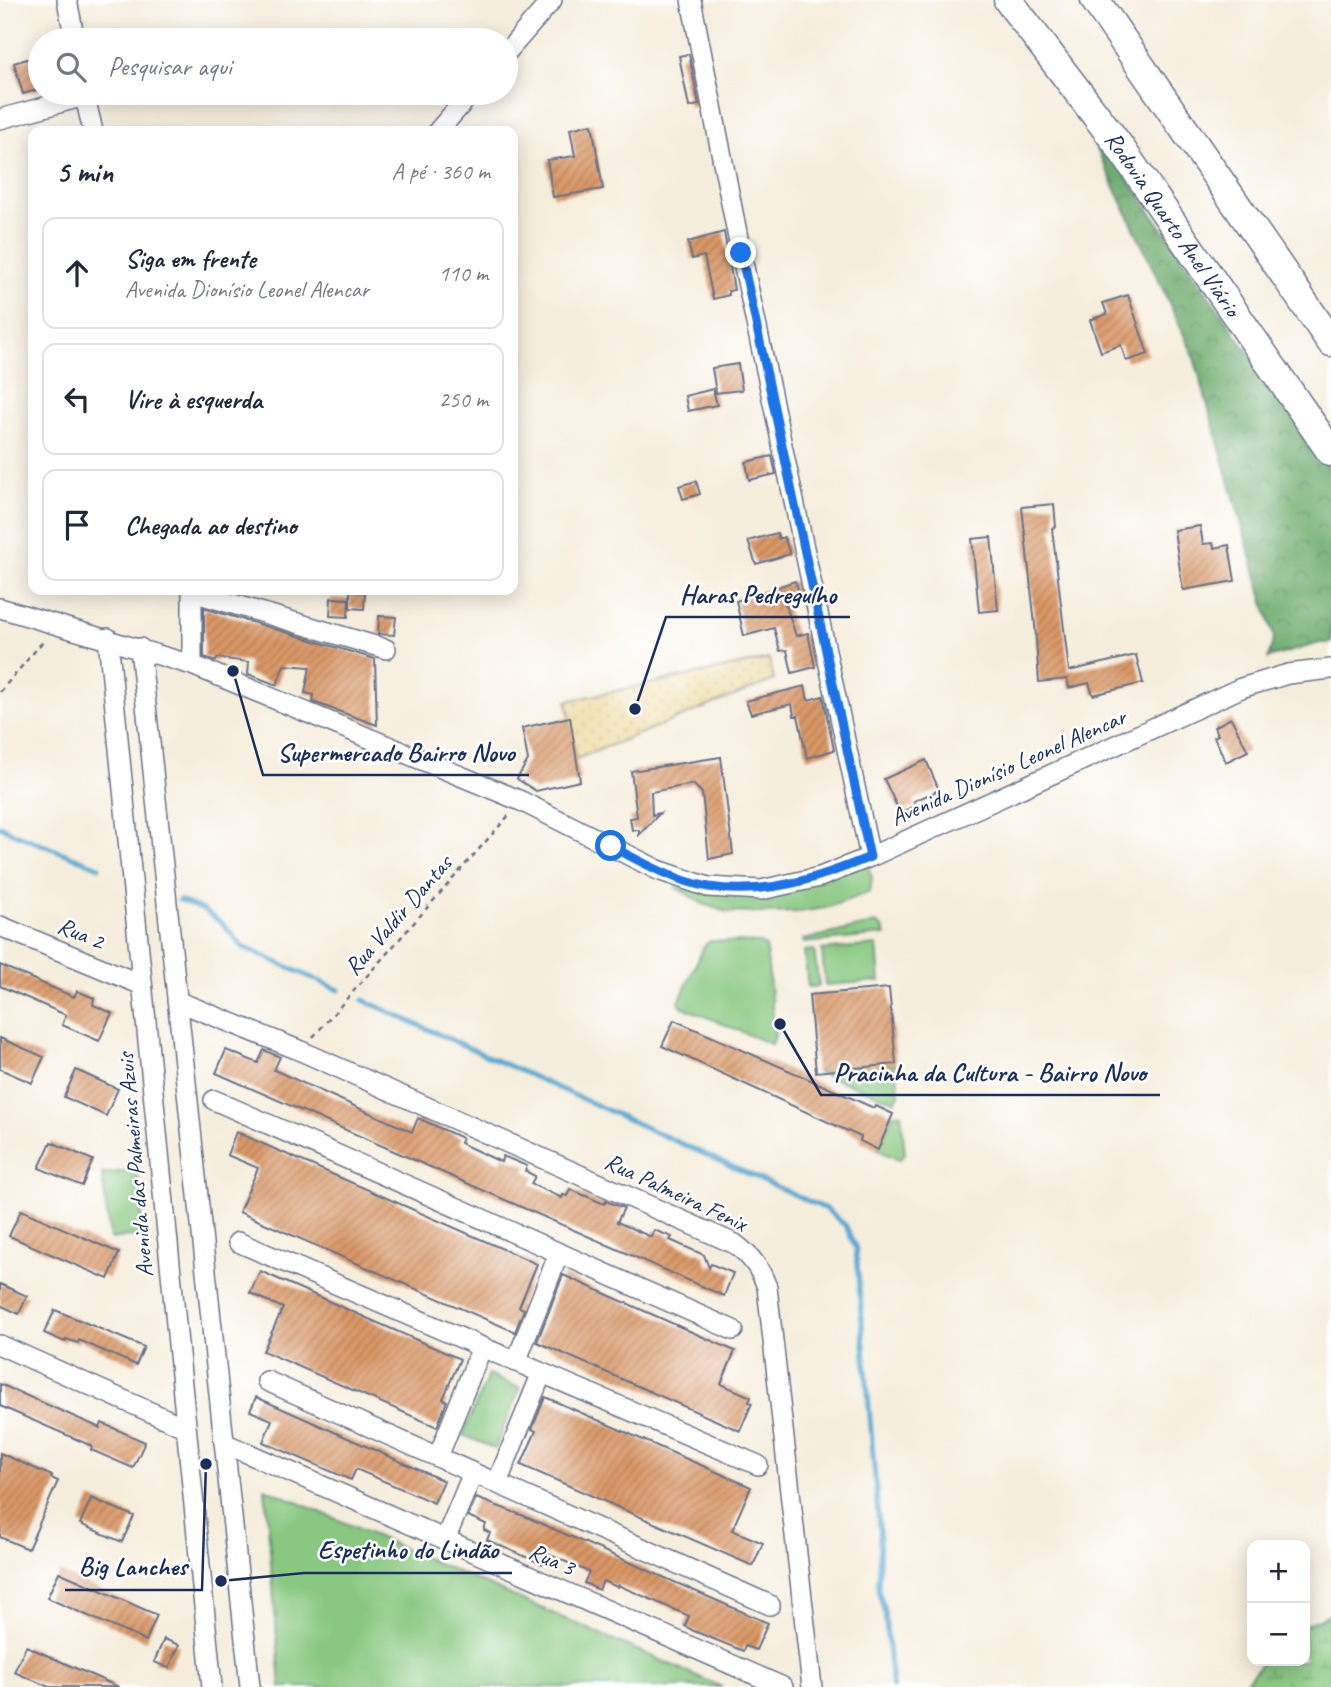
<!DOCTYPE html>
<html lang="pt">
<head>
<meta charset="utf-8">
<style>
	:root { --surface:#fff; --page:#f6f6f7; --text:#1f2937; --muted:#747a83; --line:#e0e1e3 }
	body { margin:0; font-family:Caveat,sans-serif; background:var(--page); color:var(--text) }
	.controls { position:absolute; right:21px; bottom:21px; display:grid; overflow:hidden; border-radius:14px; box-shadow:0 4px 18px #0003 }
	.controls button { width:63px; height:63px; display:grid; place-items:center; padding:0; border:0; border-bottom:2px solid var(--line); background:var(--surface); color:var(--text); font:35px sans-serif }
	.stop { position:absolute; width:21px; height:21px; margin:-16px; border:5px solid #1a73e8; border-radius:50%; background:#fff }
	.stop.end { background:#1a73e8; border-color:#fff; box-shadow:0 2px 7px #0008 }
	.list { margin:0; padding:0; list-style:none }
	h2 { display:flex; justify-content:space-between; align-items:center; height:91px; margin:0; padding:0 28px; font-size:30px }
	h2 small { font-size:23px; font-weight:400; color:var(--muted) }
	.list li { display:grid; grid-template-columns:46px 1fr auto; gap:21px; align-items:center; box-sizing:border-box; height:112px; margin:0 14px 14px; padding:0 14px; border:2px solid var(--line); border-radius:14px }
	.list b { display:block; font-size:26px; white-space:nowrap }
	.list p { margin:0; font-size:23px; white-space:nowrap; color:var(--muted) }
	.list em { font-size:23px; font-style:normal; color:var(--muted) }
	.icon { flex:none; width:38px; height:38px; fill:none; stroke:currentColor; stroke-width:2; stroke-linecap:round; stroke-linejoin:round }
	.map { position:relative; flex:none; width:1331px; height:1687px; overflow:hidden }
	.search { position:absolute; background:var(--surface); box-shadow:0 4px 18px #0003; left:28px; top:28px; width:490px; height:77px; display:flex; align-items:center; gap:18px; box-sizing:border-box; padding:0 24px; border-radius:38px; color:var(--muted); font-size:26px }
	.panel { position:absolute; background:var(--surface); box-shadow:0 4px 18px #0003; left:28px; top:126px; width:490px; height:469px; border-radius:14px }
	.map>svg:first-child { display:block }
	.grass { fill:#88c880; stroke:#527c6f; stroke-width:2 }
	.forest { fill:url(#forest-crowns); stroke:#446e66; stroke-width:2 }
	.wetland { fill:url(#wetland-marsh); stroke:#527c6f; stroke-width:2 }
	.sand { fill:url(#sand-dots); stroke:#84847e; stroke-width:2 }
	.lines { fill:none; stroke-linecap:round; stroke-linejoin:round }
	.stream { stroke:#58a9d3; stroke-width:5 }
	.building { fill:url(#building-hatch) }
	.minor-casing { stroke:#68728a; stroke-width:22 }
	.highway-casing { stroke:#68728a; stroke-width:31 }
	.path { stroke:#68728a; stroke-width:2.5; stroke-dasharray:5 5; stroke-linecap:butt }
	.minor { stroke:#fff; stroke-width:19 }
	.highway { stroke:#fff; stroke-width:28 }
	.route { stroke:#1a73e8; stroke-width:9 }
	.labels { text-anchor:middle; stroke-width:5; stroke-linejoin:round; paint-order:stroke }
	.street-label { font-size:24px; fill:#1b2f5e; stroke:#fff }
	.leader { fill:none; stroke:#1b2f5e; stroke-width:2.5 }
	.callout-dot { fill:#1b2f5e; stroke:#fff; stroke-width:2.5 }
	.callout-label { font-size:26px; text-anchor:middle; font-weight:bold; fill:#1b2f5e; stroke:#fff; stroke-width:5; stroke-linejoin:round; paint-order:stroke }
</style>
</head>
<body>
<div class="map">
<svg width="1331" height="1687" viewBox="0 0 1331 1687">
	<defs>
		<pattern id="forest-crowns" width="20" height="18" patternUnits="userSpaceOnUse" patternTransform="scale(1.75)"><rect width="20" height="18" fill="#6eac6e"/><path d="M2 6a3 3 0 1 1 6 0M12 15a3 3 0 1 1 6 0" fill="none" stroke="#5a8c5e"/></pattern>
		<pattern id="wetland-marsh" width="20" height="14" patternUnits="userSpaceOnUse" patternTransform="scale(1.75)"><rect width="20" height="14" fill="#88c880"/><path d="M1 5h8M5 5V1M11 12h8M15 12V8" fill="none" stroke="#6ea36c"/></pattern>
		<pattern id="sand-dots" width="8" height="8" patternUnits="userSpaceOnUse" patternTransform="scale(1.75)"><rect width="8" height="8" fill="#eeda9e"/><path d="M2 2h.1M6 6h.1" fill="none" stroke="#ccbb8a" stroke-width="1.8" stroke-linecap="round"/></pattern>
		<pattern id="building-hatch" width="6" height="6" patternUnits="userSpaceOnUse" patternTransform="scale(1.75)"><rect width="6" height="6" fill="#da9866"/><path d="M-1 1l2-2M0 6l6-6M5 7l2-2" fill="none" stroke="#b07c57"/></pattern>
	</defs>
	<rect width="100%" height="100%" fill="#fff"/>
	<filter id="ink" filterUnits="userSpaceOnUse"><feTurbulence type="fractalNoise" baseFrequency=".0143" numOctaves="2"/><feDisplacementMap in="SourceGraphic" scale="14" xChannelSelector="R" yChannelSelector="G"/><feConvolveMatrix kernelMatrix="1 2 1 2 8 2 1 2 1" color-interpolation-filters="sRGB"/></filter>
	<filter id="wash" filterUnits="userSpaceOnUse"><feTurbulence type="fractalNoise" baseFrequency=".00686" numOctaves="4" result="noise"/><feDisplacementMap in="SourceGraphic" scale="28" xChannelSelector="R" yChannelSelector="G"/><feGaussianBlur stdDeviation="1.57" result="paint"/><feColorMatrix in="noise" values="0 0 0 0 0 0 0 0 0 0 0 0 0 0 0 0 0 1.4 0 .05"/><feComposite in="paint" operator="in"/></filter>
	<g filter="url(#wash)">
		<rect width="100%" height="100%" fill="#f6eedc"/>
		<!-- grass -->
		<path class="grass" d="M868 865 872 878 870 892 826 908 798 912 759 913 727 912 703 904 675 887 707 894Z
			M876 923 883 928 886 935 804 943 803 940Z
			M710 941 760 943 766 947 775 1036 772 1043 770 1044 681 1006 679 1002 704 946Z
			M877 945 880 981 825 985 822 950Z
			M814 950 819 986 808 987 804 951Z
			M896 1064 899 1095 895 1101 816 1072Z
			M901 1113 905 1154 899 1160 878 1150 893 1114Z
			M137 1170 144 1235 110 1239 102 1174Z
			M488 1375 520 1388 495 1449 463 1435Z
			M265 1488 722 1687H281Z"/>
		<!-- forest -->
		<path class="forest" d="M1075 102 1331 472V643H1320L1268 658 1274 637 1193 354Z"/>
		<!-- wetland -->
		<path class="wetland" d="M1331 1614V1687H1241L1264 1661H1305V1625Z"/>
		<!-- sand -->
		<path class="sand" d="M769 659 774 680 576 759 567 701Z"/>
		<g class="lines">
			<!-- stream -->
			<path class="stream" d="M0 826 15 834 99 867
				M179 900 203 910 223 924 243 947 339 990
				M363 1000 826 1209 846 1226 856 1249 880 1539 878 1589 885 1614 892 1687"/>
		</g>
		<g id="blocks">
			<!-- building -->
			<path class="building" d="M689 54 699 105 689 107 679 56Z
				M40 55V89L23 94 14 63Z
				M592 124 603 189 553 197 547 160 575 156 570 129Z
				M724 232 734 290 728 291 729 295 713 299 704 256 692 259 688 242Z
				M1128 295 1148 354 1126 361 1121 345 1101 352 1090 320 1107 314 1103 303Z
				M738 364 742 390 716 393 712 368Z
				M713 389 717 405 688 411 685 396Z
				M772 456 776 474 749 480 746 462Z
				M696 481 700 494 683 499 679 486Z
				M1054 504 1056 527 1052 528 1069 671 1136 655 1143 683 1093 695 1089 683 1069 688 1067 679 1039 682 1035 625 1022 507Z
				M1200 526 1203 544 1213 543 1214 548 1229 545 1235 581 1183 590 1174 530Z
				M777 533 779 539 784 537 790 554 756 564 748 541Z
				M991 537 998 610 979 612 972 539Z
				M795 581 801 597 785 602 796 636 808 633 815 667 792 673 787 650 780 651 774 628 744 636 736 601Z
				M350 590 365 592 364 609 350 608Z
				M331 598 349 599 348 617 330 616Z
				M204 608 375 659 377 725 313 702 314 695 305 693 310 667 284 665 277 685 248 674 249 662 217 658 216 661 204 657Z
				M379 616 396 617 394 635 378 634Z
				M805 686 808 700 823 696 834 750 807 758 798 716H794L792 704 751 714 746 701Z
				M570 717 580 781 536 791 517 779 528 760 522 728Z
				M1231 718 1248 751 1226 762 1214 737 1218 735 1214 727Z
				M721 757 733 854 709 859 702 793 693 784 651 792 652 815 660 813 639 835V830H632L630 818 637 817 631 771Z
				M926 760 939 790 914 801 916 806 900 813 884 779Z
				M0 965 74 997 77 991 94 998 93 1005 112 1013 99 1041 62 1025 66 1015 0 986Z
				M889 988 896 1064 816 1072 809 995Z
				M674 1020 874 1108 876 1106 893 1114 878 1150 860 1141 861 1137 662 1046Z
				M0 1038 44 1057 32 1083 0 1069Z
				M226 1050 258 1063 264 1050 280 1057 274 1070 412 1132 418 1118 462 1138 460 1143 501 1162 503 1156 527 1166 525 1171 535 1176 531 1184 562 1198 563 1195 567 1196 570 1189 604 1204 606 1201 624 1208 617 1222 651 1237 654 1230 672 1237 670 1240 704 1255 709 1268 711 1264 733 1273 724 1296 216 1073Z
				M76 1070 118 1089 106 1116 64 1097Z
				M236 1132 537 1264 519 1307 524 1309 515 1332 239 1212 258 1168 227 1155Z
				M51 1142 93 1160 82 1186 39 1168Z
				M21 1210 119 1253 108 1279 9 1236Z
				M260 1271 460 1359 443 1399 447 1401 437 1427 263 1351 283 1308 250 1293Z
				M563 1275 735 1351 721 1384 751 1397 749 1402 752 1403 740 1431 537 1342Z
				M0 1284 27 1296 19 1314 0 1305Z
				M55 1310 144 1347 136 1365 79 1340 78 1343 66 1339 65 1342 44 1333Z
				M0 1384 100 1428 102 1423 145 1442 133 1468 91 1450 92 1446 0 1406Z
				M256 1397 444 1481 434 1503 356 1469 351 1480 263 1442 272 1420 250 1411Z
				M545 1397 751 1487 732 1530 763 1543 753 1566 521 1465 536 1431 532 1429Z
				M0 1453 52 1476 51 1478 58 1481 28 1549 0 1537Z
				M91 1498 134 1516 122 1542 80 1524Z
				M476 1498 524 1516 768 1623 756 1650 745 1646 743 1651 694 1631 685 1626 689 1616 618 1585 617 1587 603 1581 599 1590 584 1583 589 1572 546 1553 542 1564 487 1540 490 1533 484 1530 486 1524 468 1516Z
				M59 1572 157 1615 146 1641 47 1598Z
				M164 1639 179 1645 169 1668 154 1662Z
				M26 1646 82 1671 119 1687H49L14 1672Z"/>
		</g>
	</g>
	<g filter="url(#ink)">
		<use href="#blocks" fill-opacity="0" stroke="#68728a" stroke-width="2"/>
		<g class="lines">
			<defs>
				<path id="minor" d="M67 0 75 40
					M691 0 741 253 870 857
					M506 53 552 0
					M84 93 93 131
					M0 119 85 96
					M438 131 471 93
					M192 592 386 649
					M0 608 192 665 521 801 658 870 708 887 761 890 820 877 870 857 1241 688 1288 674 1331 669
					M108 638 212 1687
					M140 648 250 1687
					M192 665V590
					M0 926 142 985
					M177 1001 301 1051 735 1244C751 1256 760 1268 767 1287L812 1687
					M214 1100 733 1330
					M238 1242C412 1316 584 1392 758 1465
					M0 1345 184 1427
					M516 1362 559 1253
					M267 1381 770 1605
					M224 1443 783 1687
					M438 1457 482 1347
					M497 1483 541 1375
					M445 1540 473 1473"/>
				<g id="highway">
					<path id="s1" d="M1008 0 1117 143 1331 452"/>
					<path d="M1095 0 1331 342"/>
				</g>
			</defs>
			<!-- minor casing -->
			<use href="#minor" class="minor-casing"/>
			<!-- highway casing -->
			<use href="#highway" class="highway-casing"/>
			<!-- path -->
			<path class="path" d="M0 692 45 639
				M313 1037 510 814"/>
			<!-- minor -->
			<use href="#minor" class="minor"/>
			<!-- highway -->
			<use href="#highway" class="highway"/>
		</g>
	</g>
	<g class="lines" filter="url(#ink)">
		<!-- route -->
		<path class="route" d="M611 846C641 862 675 881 709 887 766 896 819 878 870 857L741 253"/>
	</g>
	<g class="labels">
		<!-- street labels -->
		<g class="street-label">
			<text dy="8" stroke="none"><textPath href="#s1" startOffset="278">Rodovia Quarto Anel Viário</textPath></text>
			<text transform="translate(1008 767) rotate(-24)" y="8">Avenida Dionísio Leonel Alencar</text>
			<text transform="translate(398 915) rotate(-49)" y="8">Rua Valdir Dantas</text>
			<text transform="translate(81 933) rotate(23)" y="8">Rua 2</text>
			<text transform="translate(135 1165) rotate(-95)" y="8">Avenida das Palmeiras Azuis</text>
			<text transform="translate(676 1192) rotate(25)" y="8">Rua Palmeira Fenix</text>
			<text transform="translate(552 1559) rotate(24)" y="8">Rua 3</text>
		</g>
	</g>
	<!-- callouts -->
	<path class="leader" d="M635 709L666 617H850M233 671L263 775H529M780 1024L821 1095H1160M221 1581L304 1573H512M206 1464L202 1590H65"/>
	<g class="callout-dot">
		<circle cx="635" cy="709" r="7"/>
		<circle cx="233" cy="671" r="7"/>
		<circle cx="780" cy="1024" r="7"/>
		<circle cx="221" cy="1581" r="7"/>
		<circle cx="206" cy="1464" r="7"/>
	</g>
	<g class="callout-label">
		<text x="758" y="603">Haras Pedregulho</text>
		<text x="396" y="761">Supermercado Bairro Novo</text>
		<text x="990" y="1081">Pracinha da Cultura - Bairro Novo</text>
		<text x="408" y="1558">Espetinho do Lindão</text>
		<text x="133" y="1575">Big Lanches</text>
	</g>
</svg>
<div class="controls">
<button>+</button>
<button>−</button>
</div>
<div class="stop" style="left:611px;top:846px"></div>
<div class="stop end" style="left:741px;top:253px"></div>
<div class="search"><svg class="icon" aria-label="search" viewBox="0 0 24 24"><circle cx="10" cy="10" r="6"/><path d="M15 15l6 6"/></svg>Pesquisar aqui</div>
<section class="panel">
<h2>5 min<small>A pé · 360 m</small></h2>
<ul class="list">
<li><svg class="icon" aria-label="ahead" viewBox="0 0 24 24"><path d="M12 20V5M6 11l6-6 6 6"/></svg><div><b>Siga em frente</b><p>Avenida Dionísio Leonel Alencar</p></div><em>110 m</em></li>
<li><svg class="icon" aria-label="left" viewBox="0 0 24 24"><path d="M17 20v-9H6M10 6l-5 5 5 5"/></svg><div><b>Vire à esquerda</b></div><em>250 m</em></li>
<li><svg class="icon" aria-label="arrive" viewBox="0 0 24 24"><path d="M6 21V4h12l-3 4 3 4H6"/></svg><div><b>Chegada ao destino</b></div></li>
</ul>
</section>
</div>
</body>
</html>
